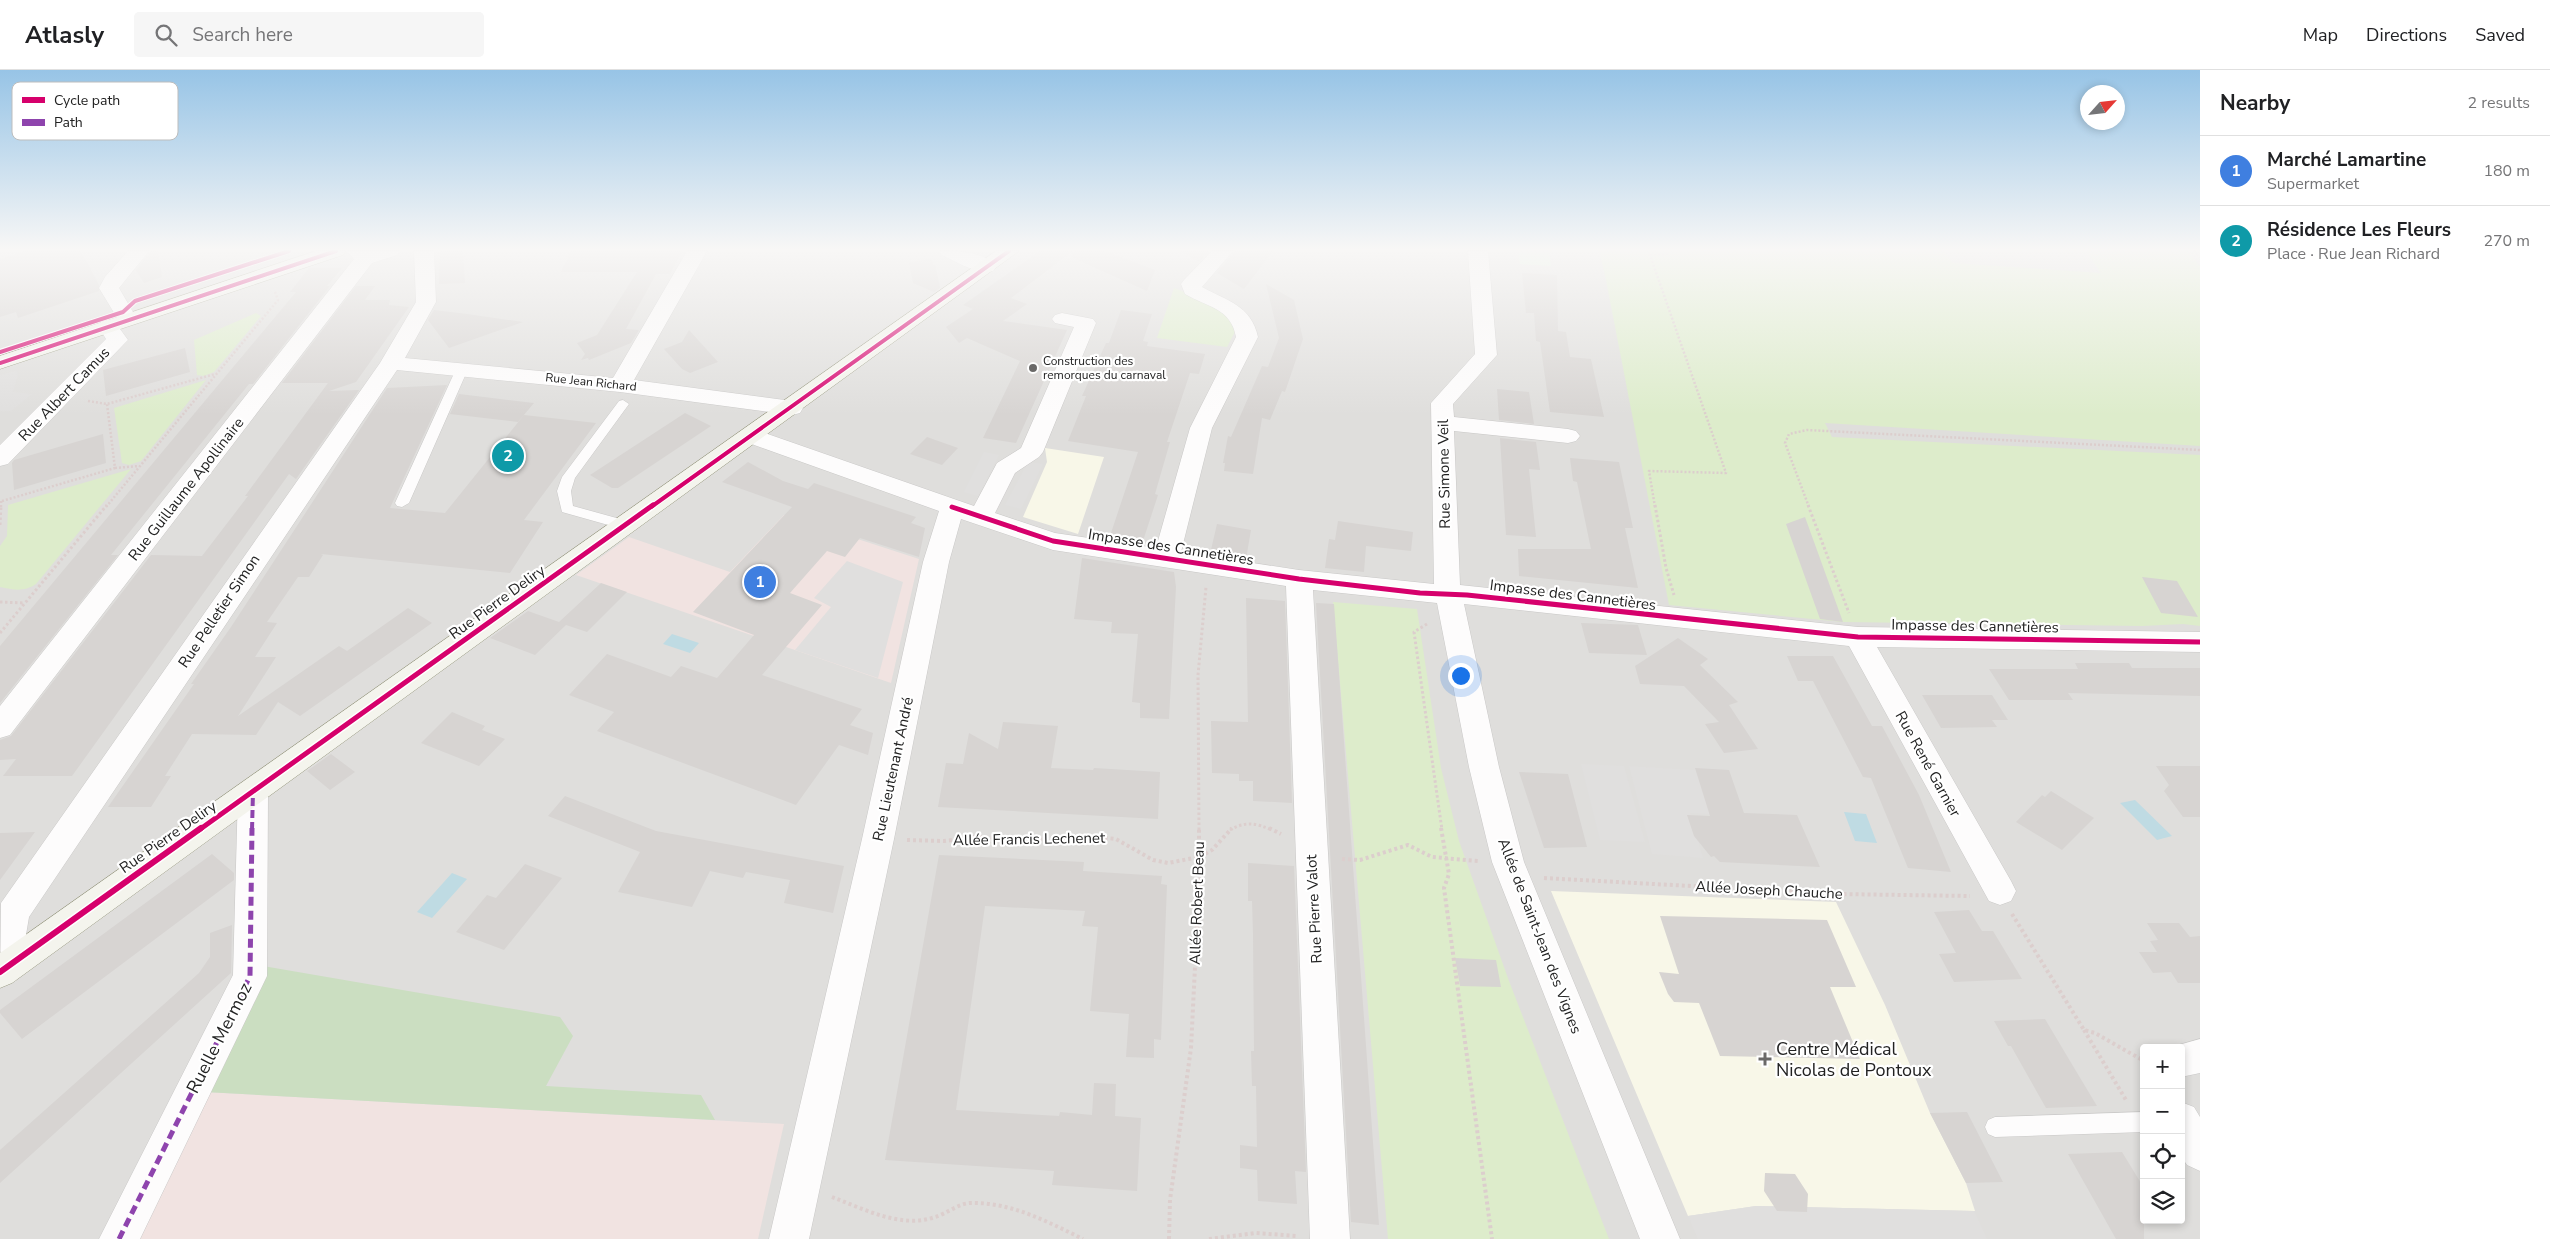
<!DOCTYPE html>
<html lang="en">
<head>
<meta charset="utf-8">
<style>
	:root { --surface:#fff; --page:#f6f6f6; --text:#202124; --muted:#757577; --line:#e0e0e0; --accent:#0f766e }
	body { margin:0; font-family:"Nunito Sans",sans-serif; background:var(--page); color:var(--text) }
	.controls { position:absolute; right:15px; bottom:15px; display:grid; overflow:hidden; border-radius:5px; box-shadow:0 2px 8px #0003 }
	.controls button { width:45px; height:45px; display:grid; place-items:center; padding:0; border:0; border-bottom:1px solid var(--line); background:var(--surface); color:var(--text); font:25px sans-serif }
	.compass { position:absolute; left:2080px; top:15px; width:45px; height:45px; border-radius:50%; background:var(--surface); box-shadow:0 2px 8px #0003; rotate:63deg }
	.you { position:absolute; left:1460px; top:605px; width:18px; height:18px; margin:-12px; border:4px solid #fff; border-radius:50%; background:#1a73e8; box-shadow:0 0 0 8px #1a73e833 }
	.badge { display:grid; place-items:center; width:32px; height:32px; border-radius:50%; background:var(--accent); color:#fff; font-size:16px; font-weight:700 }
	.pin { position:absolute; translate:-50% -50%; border:2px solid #fff; box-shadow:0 1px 5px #0006 }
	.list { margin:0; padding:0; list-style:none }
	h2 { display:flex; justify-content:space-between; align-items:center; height:65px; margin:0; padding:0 20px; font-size:21px }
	h2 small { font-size:16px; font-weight:400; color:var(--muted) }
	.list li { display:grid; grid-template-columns:32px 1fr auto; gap:15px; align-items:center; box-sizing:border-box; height:70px; padding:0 20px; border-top:1px solid var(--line) }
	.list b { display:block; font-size:19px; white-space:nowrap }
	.list p { margin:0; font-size:16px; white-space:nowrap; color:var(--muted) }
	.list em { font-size:16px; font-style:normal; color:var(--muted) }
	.icon { flex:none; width:28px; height:28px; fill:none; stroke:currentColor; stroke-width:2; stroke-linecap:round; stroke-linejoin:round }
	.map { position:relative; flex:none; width:2200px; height:1169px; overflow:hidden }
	header { display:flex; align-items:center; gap:30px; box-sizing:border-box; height:70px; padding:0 25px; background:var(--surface); border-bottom:1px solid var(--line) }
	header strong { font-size:24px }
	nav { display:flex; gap:28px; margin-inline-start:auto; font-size:18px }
	.search { width:350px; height:45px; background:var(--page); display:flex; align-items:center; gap:12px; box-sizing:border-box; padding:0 18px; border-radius:5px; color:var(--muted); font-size:19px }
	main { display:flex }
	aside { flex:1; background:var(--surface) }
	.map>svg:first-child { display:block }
	.residential { fill:#dfdedc; fill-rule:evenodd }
	.commercial { fill:#f1e3e1 }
	.education { fill:#f8f7e8 }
	.grass { fill:#ddeccb }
	.forest { fill:#cbdec1 }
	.park { fill:#daf5da }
	.parking { fill:#e0dfde }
	.water { fill:#bfdbe3 }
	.building { fill:#d7d4d2 }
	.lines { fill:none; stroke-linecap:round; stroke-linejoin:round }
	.lane-casing { stroke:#c9c8c7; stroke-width:1 }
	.street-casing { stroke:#c9c8c7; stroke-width:1 }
	.secondary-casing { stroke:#999a82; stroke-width:1 }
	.path-far2 { stroke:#dccecd; stroke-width:2.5; stroke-dasharray:2 2; stroke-linecap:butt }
	.path-far1 { stroke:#dccecd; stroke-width:3; stroke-dasharray:2.5 2.5; stroke-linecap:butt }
	.path { stroke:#dccecd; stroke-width:4; stroke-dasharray:3 3; stroke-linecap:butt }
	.lane { fill:#fdfcfc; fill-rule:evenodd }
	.street { fill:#fdfcfc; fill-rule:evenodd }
	.secondary { fill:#f4f4ed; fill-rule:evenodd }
	.quiet-far1 { stroke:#8e44ad; stroke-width:4; stroke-dasharray:8 4; stroke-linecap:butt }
	.quiet { stroke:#8e44ad; stroke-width:5; stroke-dasharray:9 5; stroke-linecap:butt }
	.cycleway-far2-casing { stroke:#fff; stroke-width:6 }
	.cycleway-far1-casing { stroke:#fff; stroke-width:8 }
	.cycleway-casing { stroke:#fff; stroke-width:9 }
	.cycleway-far2 { stroke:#d6006c; stroke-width:4 }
	.cycleway-far1 { stroke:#d6006c; stroke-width:5 }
	.cycleway { stroke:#d6006c; stroke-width:6 }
	.poi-dot { fill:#6a6968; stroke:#fff; stroke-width:2 }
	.labels { text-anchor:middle; stroke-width:4.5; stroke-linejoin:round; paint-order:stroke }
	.far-poi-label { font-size:12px; fill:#222; stroke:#fff; text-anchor:start }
	.far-street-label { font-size:12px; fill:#222; stroke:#fff }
	.street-label { font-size:15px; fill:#222; stroke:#fff }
	.near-street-label { font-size:18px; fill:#222; stroke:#fff }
	.near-poi-label { font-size:18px; fill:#222; stroke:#fff; text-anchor:start }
	.key { fill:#fff; stroke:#bdbdbd; stroke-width:1 }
	.key-label { font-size:14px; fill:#222 }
</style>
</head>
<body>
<header>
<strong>Atlasly</strong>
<div class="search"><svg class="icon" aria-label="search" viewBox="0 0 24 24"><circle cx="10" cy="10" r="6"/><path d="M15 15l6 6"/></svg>Search here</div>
<nav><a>Map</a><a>Directions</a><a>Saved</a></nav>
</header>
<main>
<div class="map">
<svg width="2200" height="1169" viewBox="0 0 2200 1169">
	<rect width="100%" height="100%" fill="#f0eeeb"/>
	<!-- residential -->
	<path class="residential" d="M0 181H2200V1169H0ZM2144 978H2181V1150H2144Z"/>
	<!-- commercial -->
	<path class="commercial" d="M784 445 919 489 891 613 576 505 629 467 730 502Z
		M205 1022 784 1054 758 1169H134Z"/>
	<!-- education -->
	<path class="education" d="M1045 378 1104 387 1078 464 1023 447 1047 392Z
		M1551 821 1836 832 1885 935 1930 1043 1966 1113 1975 1141 1756 1136 1688 1146Z"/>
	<!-- grass -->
	<path class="grass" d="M1599 181H1944L1953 193 2101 203 2086 181H2187L2200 196V376L1825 353 1832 367 2200 385V556L2183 554 2142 556 1843 552 1669 535 1605 205Z
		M1174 218 1223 237 1236 260 1227 277 1157 268Z
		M256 243 261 246 214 302 204 306 197 305 194 270Z
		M206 310 141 391 129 395 122 393 114 338Z
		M131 399 36 514C24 522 14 520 0 517V476L7 466 8 435Z
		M1333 532 1417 539 1441 698 1459 771 1509 911 1609 1169H1388Z"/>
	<!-- forest -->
	<path class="forest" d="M263 896 560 947 573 966 546 1016 701 1025 715 1050 205 1022Z"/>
	<!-- park -->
	<path class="park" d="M1518 181H1549L1551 196 1520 194Z"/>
	<!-- parking -->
	<path class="parking" d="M16 301 18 305 13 322 32 324 11 341H0V305Z
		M984 382 999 385 978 426 964 422Z
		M1028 392 1043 394 1021 439 1005 435Z
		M847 491 903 512 878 608 795 580 831 537 814 528Z
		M1581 694 1624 696 1645 772 1600 770Z
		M1629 696 1697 700 1710 744 1690 743 1703 788 1652 784Z
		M1756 1136 1974 1141 1987 1169H1698L1688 1146Z"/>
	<!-- water -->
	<path class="water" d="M672 564 699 573 690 583 663 574Z
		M2135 730 2172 766 2157 770 2120 733Z
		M1844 742 1866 744 1877 773 1855 771Z
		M452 803 467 809 432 848 417 842Z"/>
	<!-- building -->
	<path class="building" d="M25 181H81L99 215V221L18 248 16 242 0 247V189Z
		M151 181H158L162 207 144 213 136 200Z
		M440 181H463L465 213 439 214Z
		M571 181H682L670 204H656L626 259 639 260 631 273 589 290 588 288 581 290 585 284 577 273 597 265 637 202H561Z
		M1040 181H1073L1011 228 1027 234 1003 251 1067 260 1016 373 983 368 1020 291 967 268 959 273 946 257 973 239 963 235Z
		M1074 181H1104L1155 200 1147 221 1071 187Z
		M1180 181H1209L1199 192Z
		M1235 181H1273L1244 219 1217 203Z
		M932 189 933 195 935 194 940 218 934 222 913 213 909 192Z
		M309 198H342L327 216H330L253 314H249L111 485H118L0 633V576L296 222H290Z
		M1522 203 1557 205 1558 261 1566 262 1570 287 1591 289 1604 347 1550 342 1540 272 1536 271 1534 243H1526Z
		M1266 214 1294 230 1303 269 1285 322 1282 321 1270 350 1262 348 1253 404 1224 401 1225 393H1223L1228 366 1231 367 1262 296 1268 297 1279 268Z
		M356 216H375L365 230H390L389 235 409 237 356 312 329 321 359 320 296 409 289 404 72 706H3L16 689 0 690V670L11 666 151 485 202 486 248 426H245L328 313H282Z
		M434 240 467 244 523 252 449 278 428 250Z
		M1121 240 1152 244 1143 271 1148 272 1147 276 1205 284 1199 304 1190 303 1167 372H1170L1155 424 1158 425 1142 474 1109 469 1138 382 1068 371 1086 326H1082L1106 273H1109Z
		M689 260 718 292 690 303 682 299 664 279 682 272Z
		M185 278 190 302 106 326 103 300Z
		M447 315 390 438 445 443 524 345 596 353 524 450 543 452 510 503 321 484 323 485 309 507H298L267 552 277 553 255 587H276L238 646 339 576 347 581 408 538 432 553 300 646 278 632 256 665 192 664 165 706H171L151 737H108L194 614H191L231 557 387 318Z
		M1497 319 1529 322 1534 354 1499 350Z
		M459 324 492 328 534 333 518 352 450 344Z
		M685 343 711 356 618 418H612L590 405Z
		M103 364 106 393 14 420 12 393 14 390Z
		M927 367 958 378 942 395 910 384Z
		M1500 368 1536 372 1540 400 1529 399 1536 467 1506 465Z
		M1570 388 1619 392 1633 458H1625L1638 518 1519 506 1518 479H1591L1577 412 1573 411Z
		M748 392 783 411 808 419 814 413 916 447 911 453 925 458 919 487 860 468 845 487 827 481 790 523 822 535 762 605 862 639 850 655 873 663 868 685 839 675 796 735 597 661 614 642 569 625 607 584 671 607 681 596 717 608 754 565 693 542 792 437 722 412Z
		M1805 447 1843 552 1820 549 1786 454Z
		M1338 451 1413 462 1411 481 1366 476 1364 502 1325 498 1329 469 1335 470Z
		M1217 454 1251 460 1246 489 1210 484Z
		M1082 488 1174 502 1176 517 1169 649 1140 648V633L1132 632 1138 564 1111 563 1112 552 1074 549Z
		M2142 507 2177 511 2198 547 2161 543Z
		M601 513 627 522 587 562 566 555 535 585 490 568 528 541 559 552Z
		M1246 528 1285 531 1292 733 1253 731V711H1239V704L1212 703 1211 651 1248 652Z
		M1316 533 1334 534 1379 1155 1351 1152Z
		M1581 553 1638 555 1647 585 1589 583Z
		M1678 568 1708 589 1700 595 1738 632 1729 635 1758 679 1724 683 1705 654 1719 652 1684 616 1640 614 1635 596Z
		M1787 586H1833L1872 656H1882L1896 682 1919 725 1951 802 1908 798 1871 708 1863 707 1813 611H1798Z
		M2075 593H2129L2132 598H2200V626L2068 623 2073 630H2009L1989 599H2078Z
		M1922 625H1992L2008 650H1992L1997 657 1941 658Z
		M452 642 485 656 482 660 505 669 479 696 421 673Z
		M1003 652 1058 656 1051 698 1093 700 1094 698 1160 702 1158 749 938 737 946 693 963 694 969 663 998 679Z
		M331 684 355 702 330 720 307 701Z
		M2156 696H2200V747H2183L2164 721 2169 715Z
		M1695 698 1729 700 1744 743 1797 745 1820 797 1720 792 1714 786 1711 787 1694 766 1687 745 1710 746Z
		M1519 702 1568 704 1587 777 1544 778Z
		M2051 721 2094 748 2062 780 2016 752 2042 725 2045 727Z
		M565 726 656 761 844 796 833 843 784 833 790 810 746 802 743 808 710 801 692 837 618 822 640 782 548 746Z
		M35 762 0 810V763Z
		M212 784 234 803V810L22 969 0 943V940Z
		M939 785 1084 792 1083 801 1162 806 1161 814 1167 815 1161 970 1154 969V988L1126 987 1129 944 1090 941 1098 857 1082 856 1085 841 985 836 956 1040 1059 1046 1060 1042 1092 1045 1094 1013 1116 1014 1115 1046 1141 1048 1137 1121 1052 1115 1054 1101 885 1090Z
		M1248 793 1294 796 1306 1102 1295 1101 1297 1134 1258 1131 1257 1100 1240 1098V1075L1257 1077 1256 1016H1252L1251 981H1254L1253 864 1252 831H1248Z
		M525 794 562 808 504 880 456 862 487 825 496 828Z
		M1969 840 1982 861H1993L2022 909 1954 912 1939 884 1956 883 1934 842Z
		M1660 846 1827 850 1856 917H1830L1860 989 1720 986 1699 933 1674 932 1668 924 1659 902 1679 904Z
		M2147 853H2179L2190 867 2200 866V913H2178L2171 902 2153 903 2139 882H2157L2150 871 2158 870Z
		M232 855 231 903 0 1113V1080L199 903 210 887V863Z
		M1455 888 1496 890 1501 917 1460 916Z
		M2045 949 2070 991 2097 1036 2046 1038 2011 976H2008L1994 951Z
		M1967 1042 2003 1112 1966 1113 1930 1043Z
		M2122 1082 2144 1118V1169H2116L2068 1084Z
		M1765 1103 1795 1104 1808 1124 1807 1142 1777 1141 1764 1121Z"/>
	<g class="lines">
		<defs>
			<path id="lane" d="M462 295 468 299 409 433 402 437 397 436 395 433 456 299Z
				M623 330 629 334 575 408 571 421 573 436 631 452 633 455 626 460 562 442 557 421 562 407 619 331Z
				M2144 1042V1062L1995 1067 1988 1064 1985 1057 1988 1050 1995 1047Z"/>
			<path id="street" d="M128 181H149L119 218 133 242 130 246 123 248 116 246 99 218 105 207Z
				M347 181H400L397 185 372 193 10 665 0 668V636L354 189Z
				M414 181H434L436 232 405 288 613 308 687 181H707L634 310 792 331 800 333 803 338 800 343 792 345 620 322 397 300 29 847 20 900 15 911 0 915 1 833 380 293 416 232Z
				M939 181C957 181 985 181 996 197L993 201C977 205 957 192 942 185Z
				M1212 181H1233L1202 217C1227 231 1251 235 1258 267L1212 358 1181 482 1299 500 1434 514 1431 333 1475 284 1468 181H1488L1497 285 1453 334 1454 347 1568 359 1576 361 1580 366 1576 371 1568 373 1454 361 1460 515 1858 557 2200 562V582L1877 577 2011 811 2016 821 2011 831 2000 835 1989 831 1849 576 1464 534 1499 697 1524 792 1680 1169H1640L1492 792 1469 697 1437 533 1313 520 1350 1169H1310L1286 516 1053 480 961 449 949 492 894 769 809 1169H769L862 769 923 492 939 441 743 371 739 366 743 361 751 359 759 361 974 436 997 393 1021 378 1074 257 1055 253 1052 249 1055 245 1062 243 1093 249 1096 253 1043 382 1039 387 1015 403 995 443 1055 463 1156 478 1190 358 1236 267C1231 238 1207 237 1185 224L1181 214 1184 210Z
				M108 250 115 252 128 270 124 274 8 394 0 396V375L106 269 98 256 101 252Z
				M253 710 264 713 268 722 267 906 140 1169H99L233 905 238 722 242 713Z
				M2200 969V1003L2181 1007V978H2168Z
				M2181 1032 2194 1037 2200 1047V1101L2187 1095 2181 1086Z"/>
			<path id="secondary" d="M316 181H346L343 185 0 299V286Z
				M996 181H1019L12 913 0 918V883Z"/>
		</defs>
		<!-- lane casing -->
		<use href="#lane" class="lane-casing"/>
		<!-- street casing -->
		<use href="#street" class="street-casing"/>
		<!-- secondary casing -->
		<use href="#secondary" class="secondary-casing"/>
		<!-- path-far2 -->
		<path class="path-far2" d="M2194 181 2200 188
			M88 331 107 334 215 304
			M115 398 139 396
			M2 431 115 398 107 334
			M1 437V431
			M106 437 278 230 275 222
			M1655 437 1649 401 1726 403 1650 185 1667 184 1666 181
			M1809 437 1785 373 1789 364 1807 360 2200 380"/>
		<!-- path-far1 -->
		<path class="path-far1" d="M1655 435 1666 498 1674 525
			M1808 435 1849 543
			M0 455 1 435
			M0 532 25 533
			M1427 554 1414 562 1442 760
			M0 563 107 435
			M1199 760 1198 605 1206 517
			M1230 760C1245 751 1256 753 1272 760"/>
		<!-- path -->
		<path class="path" d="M1269 758 1281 764
			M1441 758 1449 804 1444 818 1492 1169
			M907 770 944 771 977 767 1067 770 1098 767 1116 769 1153 790 1168 793 1199 787 1212 780 1232 758
			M1342 789 1360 790 1408 775 1432 787 1478 791
			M1544 808 1837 824 1970 826
			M2012 844 2084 960 2095 963 2144 991
			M2084 960 2126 1030
			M832 1127C864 1139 901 1159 935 1147 946 1144 959 1133 971 1133 1011 1132 1048 1152 1083 1169
			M1169 1169 1170 1130 1191 978 1199 816V758
			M1209 1169 1256 1163 1297 1166"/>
		<!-- lane -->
		<use href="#lane" class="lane"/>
		<!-- street -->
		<use href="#street" class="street"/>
		<!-- secondary -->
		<use href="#secondary" class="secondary"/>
		<!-- quiet-far1 -->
		<path class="quiet-far1" d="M252 760 253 722"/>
		<!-- quiet -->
		<path class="quiet" d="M119 1169 250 906 252 758"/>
		<defs>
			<path id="cycleway-far2" d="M0 282 123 242 135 231 289 181
				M0 293 336 181
				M651 437 1009 181"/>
			<path id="cycleway-far1" d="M952 437 1053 471 1299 509 1420 523 1467 525 1858 567 2200 572
				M199 760 653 435"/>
			<path id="cycleway" d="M0 902 201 758"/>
		</defs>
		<!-- cycleway-far2 casing -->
		<use href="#cycleway-far2" class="cycleway-far2-casing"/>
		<!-- cycleway-far1 casing -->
		<use href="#cycleway-far1" class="cycleway-far1-casing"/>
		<!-- cycleway casing -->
		<use href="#cycleway" class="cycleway-casing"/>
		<!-- cycleway-far2 -->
		<use href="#cycleway-far2" class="cycleway-far2"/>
		<!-- cycleway-far1 -->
		<use href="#cycleway-far1" class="cycleway-far1"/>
		<!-- cycleway -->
		<use href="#cycleway" class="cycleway"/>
	</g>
	<!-- sky -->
	<linearGradient id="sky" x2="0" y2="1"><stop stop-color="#97c4e6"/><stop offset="0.52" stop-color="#f8f7f6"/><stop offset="1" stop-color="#f8f7f6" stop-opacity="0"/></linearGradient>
	<rect width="2200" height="345" fill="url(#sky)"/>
	<!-- markers -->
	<g class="poi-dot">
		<circle cx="1033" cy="298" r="5"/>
		<path d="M1762.5 981.5h5v5h5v5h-5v5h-5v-5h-5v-5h5z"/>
	</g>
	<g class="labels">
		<!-- far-poi labels -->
		<g class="far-poi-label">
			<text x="1043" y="295">Construction des<tspan x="1043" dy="14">remorques du carnaval</tspan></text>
		</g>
		<!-- far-street labels -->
		<g class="far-street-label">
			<text transform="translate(591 312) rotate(6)" y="4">Rue Jean Richard</text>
		</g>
		<!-- street labels -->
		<g class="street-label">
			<text transform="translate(64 324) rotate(-46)" y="5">Rue Albert Camus</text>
			<text transform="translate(1444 404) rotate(-91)" y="5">Rue Simone Veil</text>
			<text transform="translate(186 419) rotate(-52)" y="5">Rue Guillaume Apollinaire</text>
			<text transform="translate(1171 477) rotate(9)" y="5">Impasse des Cannetières</text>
			<text transform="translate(1573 525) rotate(7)" y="5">Impasse des Cannetières</text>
			<text transform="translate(497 532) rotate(-36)" y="5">Rue Pierre Deliry</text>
			<text transform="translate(219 541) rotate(-56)" y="5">Rue Pelletier Simon</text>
			<text transform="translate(1975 556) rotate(1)" y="5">Impasse des Cannetières</text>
			<text transform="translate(1928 694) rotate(61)" y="5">Rue René Garnier</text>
			<text transform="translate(893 699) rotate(-78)" y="5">Rue Lieutenant André</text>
			<text transform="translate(168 767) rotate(-35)" y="5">Rue Pierre Deliry</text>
			<text transform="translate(1029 769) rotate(-1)" y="5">Allée Francis Lechenet</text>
			<text transform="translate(1769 820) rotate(3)" y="5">Allée Joseph Chauche</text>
			<text transform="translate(1197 833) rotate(-88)" y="5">Allée Robert Beau</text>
			<text transform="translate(1314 839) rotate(-93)" y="5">Rue Pierre Valot</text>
			<text transform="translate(1540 866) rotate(69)" y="5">Allée de Saint-Jean des Vignes</text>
		</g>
		<!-- near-street labels -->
		<g class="near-street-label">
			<text transform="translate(219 968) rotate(-63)" y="6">Ruelle Mermoz</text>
		</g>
		<!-- near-poi labels -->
		<g class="near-poi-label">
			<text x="1776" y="985">Centre Médical<tspan x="1776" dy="21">Nicolas de Pontoux</tspan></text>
		</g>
	</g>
	<!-- legend -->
	<rect x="12" y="12" width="166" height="58" rx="8" class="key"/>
	<rect x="22" y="27" width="23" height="6" fill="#d6006c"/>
	<rect x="22" y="49" width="23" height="7" fill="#8e44ad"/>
	<g class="key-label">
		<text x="54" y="35">Cycle path</text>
		<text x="54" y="57">Path</text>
	</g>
</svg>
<div class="controls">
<button>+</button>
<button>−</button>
<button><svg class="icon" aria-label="locate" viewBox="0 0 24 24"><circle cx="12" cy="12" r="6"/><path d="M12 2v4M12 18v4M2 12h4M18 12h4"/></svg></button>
<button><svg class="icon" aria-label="layers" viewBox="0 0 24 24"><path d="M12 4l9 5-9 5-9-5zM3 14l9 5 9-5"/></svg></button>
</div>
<svg class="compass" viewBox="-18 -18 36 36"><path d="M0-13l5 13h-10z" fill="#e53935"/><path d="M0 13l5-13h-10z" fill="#757577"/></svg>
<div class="you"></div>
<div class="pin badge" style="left:760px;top:512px;background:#3f7fe0">1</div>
<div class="pin badge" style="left:508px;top:386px;background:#0f9aa8">2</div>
</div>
<aside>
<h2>Nearby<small>2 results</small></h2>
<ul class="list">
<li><span class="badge" style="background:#3f7fe0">1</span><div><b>Marché Lamartine</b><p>Supermarket</p></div><em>180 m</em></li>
<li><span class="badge" style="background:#0f9aa8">2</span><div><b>Résidence Les Fleurs</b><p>Place · Rue Jean Richard</p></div><em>270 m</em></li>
</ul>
</aside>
</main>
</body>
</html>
